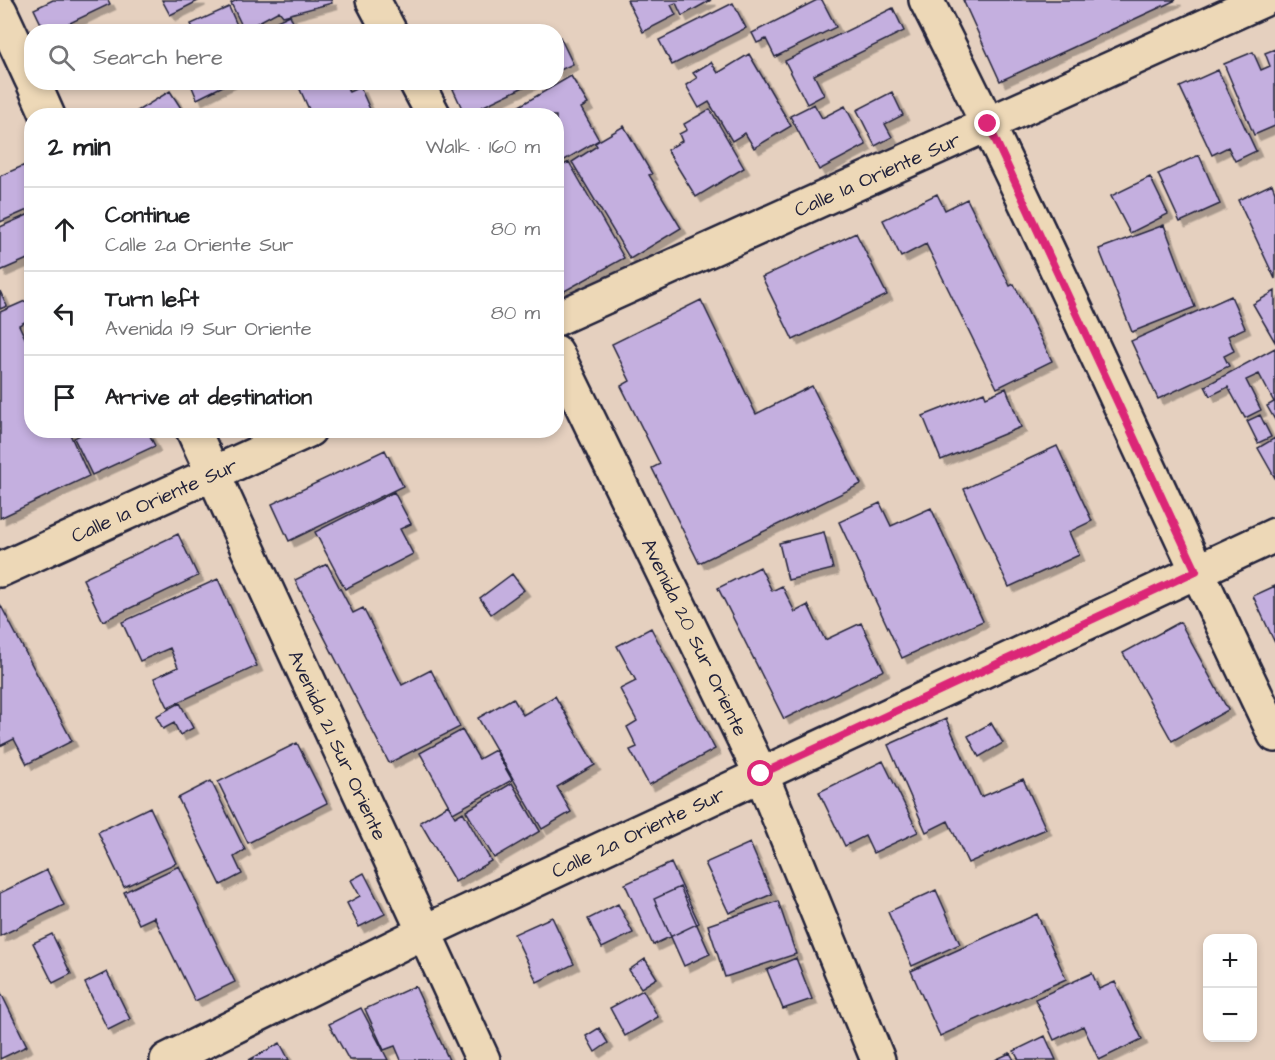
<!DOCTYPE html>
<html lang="en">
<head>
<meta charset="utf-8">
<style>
	:root { --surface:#fff; --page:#f2f2f2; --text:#202124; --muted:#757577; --line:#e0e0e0 }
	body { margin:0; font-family:"Architects Daughter",sans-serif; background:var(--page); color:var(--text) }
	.controls { position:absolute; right:18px; bottom:18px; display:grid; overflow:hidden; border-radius:12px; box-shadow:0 3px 9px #0003 }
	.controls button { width:54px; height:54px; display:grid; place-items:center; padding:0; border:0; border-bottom:2px solid var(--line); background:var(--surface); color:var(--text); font:30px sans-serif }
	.stop { position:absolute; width:18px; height:18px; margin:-14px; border:4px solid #db2777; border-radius:50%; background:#fff }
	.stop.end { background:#db2777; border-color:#fff; box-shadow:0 2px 6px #0008 }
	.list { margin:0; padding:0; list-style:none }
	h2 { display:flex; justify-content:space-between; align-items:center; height:78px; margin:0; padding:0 24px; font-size:26px }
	h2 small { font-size:20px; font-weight:400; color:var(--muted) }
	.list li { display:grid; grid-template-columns:39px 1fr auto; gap:18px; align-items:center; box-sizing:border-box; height:84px; padding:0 24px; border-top:2px solid var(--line) }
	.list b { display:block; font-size:22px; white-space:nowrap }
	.list p { margin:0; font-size:20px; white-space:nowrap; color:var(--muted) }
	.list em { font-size:20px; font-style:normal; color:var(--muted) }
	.icon { flex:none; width:33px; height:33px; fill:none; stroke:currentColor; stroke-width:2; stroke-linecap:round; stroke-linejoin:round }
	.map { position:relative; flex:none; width:1275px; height:1060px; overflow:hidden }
	.search { position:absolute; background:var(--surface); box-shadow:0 3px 9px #0003; left:24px; top:24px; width:540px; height:66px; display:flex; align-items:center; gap:15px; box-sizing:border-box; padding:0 21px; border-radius:24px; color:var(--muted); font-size:22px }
	.panel { position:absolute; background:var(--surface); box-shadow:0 3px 9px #0003; left:24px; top:108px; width:540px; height:330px; border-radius:24px }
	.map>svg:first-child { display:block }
	.building { fill:#c4afdf; stroke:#22223b; stroke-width:1.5; filter:url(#shadow) }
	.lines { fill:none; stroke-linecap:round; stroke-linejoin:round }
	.minor-casing { stroke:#22223b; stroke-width:38 }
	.minor { stroke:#edd8b7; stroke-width:33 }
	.route { stroke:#db2777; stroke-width:8 }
	.labels { text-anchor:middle; stroke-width:6; stroke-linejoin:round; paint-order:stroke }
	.street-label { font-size:20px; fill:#22223b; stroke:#edd8b7 }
</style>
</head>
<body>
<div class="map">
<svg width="1275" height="1060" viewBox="0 0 1275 1060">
	<defs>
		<filter id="shadow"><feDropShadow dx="5.5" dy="5.5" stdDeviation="0" flood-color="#0004"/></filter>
	</defs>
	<rect width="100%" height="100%" fill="#e5d0bf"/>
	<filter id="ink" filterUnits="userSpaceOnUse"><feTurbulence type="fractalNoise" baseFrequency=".0167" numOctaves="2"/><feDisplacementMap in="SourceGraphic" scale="12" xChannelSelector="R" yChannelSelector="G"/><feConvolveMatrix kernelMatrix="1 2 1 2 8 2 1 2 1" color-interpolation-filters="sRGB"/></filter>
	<g filter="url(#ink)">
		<!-- building -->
		<path class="building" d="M53 0H108L110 4 51 32H45L34 9Z
			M162 0H200L170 15Z
			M237 0H331L332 3 283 16 279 11 244 30 231 3Z
			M627 0H711L682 16 676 3 671 5 676 15 643 32Z
			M817 0H822L836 27 775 57 766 39 757 43 752 33Z
			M963 0H1176L1000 81Z
			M733 3 746 28 672 65 659 40Z
			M229 7 240 32H195L191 24Z
			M893 8 904 31 814 75 824 95 807 104 785 61Z
			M290 15 297 32H253Z
			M560 37 573 64 556 72V39Z
			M1275 49V126L1254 135 1224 64 1253 52 1261 70 1270 66 1265 53Z
			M749 54 791 126 754 148 745 133 732 141 709 102 699 108 686 85 697 78 693 73 711 62 718 73Z
			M1218 70 1256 151 1235 161 1228 147 1212 155 1180 87Z
			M571 76 588 104 581 108 599 140 556 165V116H502Z
			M190 82H231L197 99Z
			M303 82H345L349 92 360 87 373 116H312L298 85Z
			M466 82H534L465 115 453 89Z
			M170 91 186 116H129Z
			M892 92 903 115 885 124 892 137 875 146 857 110Z
			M814 104 822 118 845 106 866 145 819 170 790 116Z
			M710 109 744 168 696 197 667 150 682 141 679 134 687 130 684 124Z
			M624 126 652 174 649 175 681 228 630 259 572 162 597 146 595 143Z
			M1199 155 1220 204 1180 222 1158 174Z
			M569 162 624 258 561 293 556 286V169Z
			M25 165 32 181V208L0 222V176Z
			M1150 177 1168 214 1130 233 1111 196Z
			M1272 184 1275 192V279L1238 200Z
			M937 194 945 210 967 199 1010 286 1014 284 1052 361 997 388 926 244 901 257 883 220Z
			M32 213V257L0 271V227Z
			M1164 225 1195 307 1132 332 1099 249Z
			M856 233 887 295 793 340 762 277Z
			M0 291 7 306 0 309Z
			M1275 291V342L1253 304Z
			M1231 296 1245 328 1228 336 1234 351 1224 356 1229 366 1158 399 1131 341Z
			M32 298V326L28 320 19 325 32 353V430H68L89 476 0 518V312Z
			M701 300 756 414 812 386 861 484 699 563 652 468 660 464 621 386 630 381 612 344Z
			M1275 348V420L1267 406 1274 402 1259 374 1246 380 1261 410 1245 418 1228 387 1210 396 1205 386Z
			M1006 388 1021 427 941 460 923 416 984 392 986 397Z
			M1260 415 1271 437 1258 443 1247 421Z
			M81 430H147L155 446 92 475 74 438 82 434Z
			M1275 438V478L1258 448Z
			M1057 446 1092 521 1069 532 1079 555 1009 587 964 489Z
			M385 450 403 486 289 541 272 504Z
			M394 492 411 524 400 529 413 554 345 589 315 532Z
			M880 503 891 526 931 508 983 621 902 658 839 522Z
			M824 532 833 569 788 580 779 543Z
			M178 534 198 576 103 621 83 579Z
			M327 564 353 613 363 608 402 685 431 670 460 727 389 763 295 580Z
			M760 567 772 591 782 586 795 612 808 605 825 640 861 623 884 670 784 719 718 588Z
			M512 574 524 590 491 614 480 598Z
			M218 579 257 666 168 707 154 678 178 667 170 648 140 661 122 622Z
			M1275 586V643L1253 596Z
			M0 604 72 741 27 764 14 739 0 746Z
			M1180 622 1228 710 1172 741 1123 653Z
			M651 628 715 749 649 785 630 750 637 747 627 727 637 721 620 689 636 681 617 646Z
			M555 696 595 765 557 787 571 812 542 829 478 718 513 698 523 715Z
			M180 703 193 728 180 735 174 723 163 729 156 716Z
			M946 719 981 797 1023 779 1046 829 968 863 948 821 926 832 888 745Z
			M991 723 1003 743 979 757 968 736Z
			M462 730 479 759 495 750 512 780 453 813 420 753Z
			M297 743 327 803 248 843 218 782Z
			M883 761 918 832 873 853 865 836 845 846 819 792Z
			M211 781 245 850 234 857 242 874 221 885 178 798Z
			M512 783 540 831 494 858 466 811Z
			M448 805 455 817 463 812 491 861 455 882 420 822Z
			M150 807 176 863 124 887 98 832Z
			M750 843 772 894 729 913 705 863Z
			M671 863 699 923 653 945 625 884Z
			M179 866 235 982 195 1001 154 917 139 924 124 892Z
			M47 870 64 905 0 936V893Z
			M364 873 385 914 359 927 347 903 360 896 351 880Z
			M680 887 710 954 684 966 654 899Z
			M936 890 960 944 912 966 888 912Z
			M778 901 796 954 725 977 708 925Z
			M618 904 633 933 602 948 588 919Z
			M1037 914 1066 979 940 1036 911 971Z
			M552 917 574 964 537 982 514 934Z
			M52 934 71 974 53 983 33 943Z
			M796 958 812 999 783 1009 767 970Z
			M645 959 657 978 641 988 629 970Z
			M107 972 130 1019 108 1030 85 983Z
			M1092 973 1099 989 1115 982 1142 1039 1099 1060 1083 1026 1054 1040 1035 999Z
			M415 986 449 1060H401L395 1046 384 1050 365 1009Z
			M643 990 658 1017 625 1036 610 1008Z
			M0 991 27 1046 0 1059Z
			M361 1008 388 1060H349L329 1024Z
			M599 1028 608 1043 595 1052 586 1036Z
			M1045 1036 1056 1060H1019L1014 1051Z
			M280 1043 289 1060H249Z
			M1010 1053 1014 1060H995Z"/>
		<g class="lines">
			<defs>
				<path id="minor" d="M373 0 390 32
					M926 0C1049 242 1157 491 1275 735
					M0 11 32 80
					M33 82 48 116
					M416 82 434 116
					M556 319 1263 0
					M556 352 761 774 878 1060
					M193 430 483 1060
					M0 570 309 430
					M167 1060 424 932 1275 535"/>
			</defs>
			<!-- minor casing -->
			<use href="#minor" class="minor-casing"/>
			<!-- minor -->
			<use href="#minor" class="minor"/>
		</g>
	</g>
	<g class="lines" filter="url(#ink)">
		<!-- route -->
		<path class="route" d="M761 774 1196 571 988 124"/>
	</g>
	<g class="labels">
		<!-- street labels -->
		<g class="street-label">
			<text transform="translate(877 174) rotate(-24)" y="7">Calle 1a Oriente Sur</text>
			<text transform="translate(154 500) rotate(-24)" y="7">Calle 1a Oriente Sur</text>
			<text transform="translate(695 637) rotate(64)" y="7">Avenida 20 Sur Oriente</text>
			<text transform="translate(338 745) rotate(65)" y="7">Avenida 21 Sur Oriente</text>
			<text transform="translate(638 832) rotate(-25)" y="7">Calle 2a Oriente Sur</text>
		</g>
	</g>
</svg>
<div class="controls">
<button>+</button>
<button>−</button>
</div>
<div class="stop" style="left:761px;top:774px"></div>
<div class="stop end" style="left:988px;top:124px"></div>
<div class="search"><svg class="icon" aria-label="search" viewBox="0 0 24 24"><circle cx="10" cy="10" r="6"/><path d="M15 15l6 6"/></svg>Search here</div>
<section class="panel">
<h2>2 min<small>Walk · 160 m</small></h2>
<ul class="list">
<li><svg class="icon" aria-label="ahead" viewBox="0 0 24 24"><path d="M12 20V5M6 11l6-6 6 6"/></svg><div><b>Continue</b><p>Calle 2a Oriente Sur</p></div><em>80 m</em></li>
<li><svg class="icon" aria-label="left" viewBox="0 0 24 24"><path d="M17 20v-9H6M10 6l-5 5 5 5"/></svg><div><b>Turn left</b><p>Avenida 19 Sur Oriente</p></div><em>80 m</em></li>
<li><svg class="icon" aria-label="arrive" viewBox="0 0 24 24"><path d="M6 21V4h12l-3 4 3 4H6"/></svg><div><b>Arrive at destination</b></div></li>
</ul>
</section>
</div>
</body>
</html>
